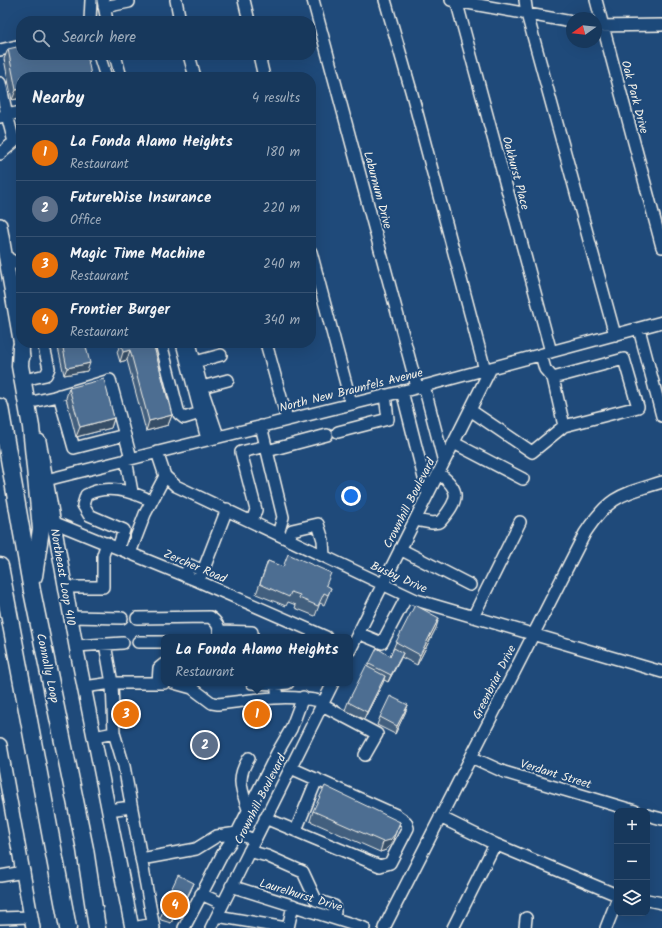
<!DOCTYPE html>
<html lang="en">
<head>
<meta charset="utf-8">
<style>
	:root { --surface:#17385c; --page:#203f62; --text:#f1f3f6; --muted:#9eacbb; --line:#365272; --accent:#90b9f0 }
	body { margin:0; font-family:Kalam,sans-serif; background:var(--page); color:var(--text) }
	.controls { position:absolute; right:12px; bottom:12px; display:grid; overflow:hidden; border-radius:8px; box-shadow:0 4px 16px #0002 }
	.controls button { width:36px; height:36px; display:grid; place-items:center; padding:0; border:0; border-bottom:1px solid var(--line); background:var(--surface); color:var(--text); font:20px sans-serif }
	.compass { position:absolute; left:566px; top:12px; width:36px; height:36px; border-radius:50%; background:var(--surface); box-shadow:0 4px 16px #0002; rotate:255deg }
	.you { position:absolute; left:351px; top:496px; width:14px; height:14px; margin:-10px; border:3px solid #fff; border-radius:50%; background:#1a73e8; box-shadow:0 0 0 6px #1a73e833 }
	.badge { display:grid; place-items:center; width:26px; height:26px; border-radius:50%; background:var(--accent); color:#fff; font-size:13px; font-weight:700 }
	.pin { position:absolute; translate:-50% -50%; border:2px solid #fff; box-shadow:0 1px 4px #0006 }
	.popup { position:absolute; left:161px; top:634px; width:192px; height:52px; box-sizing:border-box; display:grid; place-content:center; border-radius:8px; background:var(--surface); filter:drop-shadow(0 1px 3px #0005); font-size:13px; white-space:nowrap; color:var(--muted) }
	.popup b { font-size:15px; color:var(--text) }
	.popup::after { content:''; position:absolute; left:50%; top:100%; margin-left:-8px; border:8px solid transparent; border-top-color:var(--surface) }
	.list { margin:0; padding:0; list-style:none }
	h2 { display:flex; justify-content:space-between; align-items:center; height:52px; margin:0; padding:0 16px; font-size:17px }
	h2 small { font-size:13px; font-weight:400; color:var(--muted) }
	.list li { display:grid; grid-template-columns:26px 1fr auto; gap:12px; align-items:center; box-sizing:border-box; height:56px; padding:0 16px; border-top:1px solid var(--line) }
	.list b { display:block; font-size:15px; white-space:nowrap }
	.list p { margin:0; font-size:13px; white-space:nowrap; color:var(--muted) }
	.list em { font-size:13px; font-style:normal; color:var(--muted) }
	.icon { flex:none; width:22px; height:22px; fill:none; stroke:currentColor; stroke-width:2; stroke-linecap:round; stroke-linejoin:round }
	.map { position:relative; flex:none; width:662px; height:928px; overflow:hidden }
	.search { position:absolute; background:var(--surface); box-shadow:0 4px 16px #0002; left:16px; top:16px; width:300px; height:44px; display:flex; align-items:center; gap:10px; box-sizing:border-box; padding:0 14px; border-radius:16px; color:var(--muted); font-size:15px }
	.panel { position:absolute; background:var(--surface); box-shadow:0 4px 16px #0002; left:16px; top:72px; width:300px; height:276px; border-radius:16px }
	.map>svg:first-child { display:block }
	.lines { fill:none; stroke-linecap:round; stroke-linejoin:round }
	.minor-casing { stroke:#f4f1e8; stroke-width:14 }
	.major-casing { stroke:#f4f1e8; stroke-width:16 }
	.highway-casing { stroke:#f4f1e8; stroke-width:19 }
	.minor { stroke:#1f4a7a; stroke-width:11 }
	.major { stroke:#1f4a7a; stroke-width:13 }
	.highway { stroke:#1f4a7a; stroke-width:16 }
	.wall { fill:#425f7e; stroke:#f4f1e8 }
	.shaded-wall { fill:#364d66; stroke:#f4f1e8 }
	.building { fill:#4d6e92; stroke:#f4f1e8 }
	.labels { text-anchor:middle; stroke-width:4; stroke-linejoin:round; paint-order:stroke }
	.street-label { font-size:12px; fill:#f4f1e8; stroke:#1f4a7a }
</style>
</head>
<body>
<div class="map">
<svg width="662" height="928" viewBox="0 0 662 928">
	<rect width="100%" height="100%" fill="#1f4a7a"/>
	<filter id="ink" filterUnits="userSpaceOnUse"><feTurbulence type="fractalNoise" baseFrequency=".025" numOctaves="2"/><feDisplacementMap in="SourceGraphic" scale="8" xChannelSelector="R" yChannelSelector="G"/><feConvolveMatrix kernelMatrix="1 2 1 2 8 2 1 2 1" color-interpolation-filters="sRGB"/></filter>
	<g filter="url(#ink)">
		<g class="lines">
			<defs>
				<path id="minor" d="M103 0 107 21
					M176 0 180 21
					M244 0 249 21
					M313 0 417 387
					M385 0 412 94 485 370
					M451 0 572 22
					M456 0 551 352
					M525 0 527 14 615 335
					M596 0 662 247
					M104 7 129 2
					M90 21 91 0
					M597 26 662 25
					M0 50 21 45
					M99 55 106 77
					M115 55 121 77
					M189 55 195 77
					M259 55 264 77
					M0 83 7 115 21 112
					M0 117 7 115 14 142 0 154
					M311 252 351 403
					M6 257 21 266
					M13 296 21 290
					M639 329 662 416
					M161 343 179 414 184 418 200 413
					M182 343 207 439
					M190 343 203 392 218 436
					M266 343 287 419
					M195 362 221 355
					M553 378 624 359 638 407 564 426
					M28 379 46 375 49 368 43 343
					M424 386 444 462
					M202 387 228 380
					M402 391 428 494
					M59 395 74 448 125 435
					M32 402 54 397 110 380 131 458
					M470 410 532 452 564 426 553 378 545 369 541 355
					M261 426 283 517 278 534
					M338 432 388 419 385 395
					M454 443 523 479
					M267 451 327 435
					M157 452 165 476 176 486 416 600 662 672
					M126 459 132 492
					M46 480 424 386 662 322
					M415 520 432 523 440 522C459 500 462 490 438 473
					M252 521 256 510 241 452 266 446
					M53 522 198 581 326 637
					M289 540 292 530 318 524 323 540 324 556
					M118 548 124 530 89 515 83 505 86 495C104 485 127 490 145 498
					M400 549 470 585
					M130 553 145 514 165 476
					M203 571 227 509
					M185 576 190 565 203 571 200 577
					M65 587H103V555L107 543
					M71 617 122 618
					M473 617 520 522
					M137 618 210 617C217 622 219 626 220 634L218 637
					M219 631 252 632
					M358 633 382 643 407 596
					M138 642H164
					M105 644 112 683 114 733 124 766 154 928
					M76 646 123 643
					M350 650 491 368
					M158 683 159 668 164 664
					M174 683 192 688 212 703 218 704C256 700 286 693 324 702
					M252 683 276 684
					M84 687 112 683H164
					M278 697 276 684 288 683
					M322 705 377 734 365 755
					M94 737 114 733
					M471 757 504 772 635 811
					M248 809C241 788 236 778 249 758
					M109 810 131 807
					M647 815 662 819
					M440 817 495 844 617 895
					M265 818 380 866 390 863 408 828 406 822 396 815 291 768
					M296 830 317 779
					M249 851 267 856 303 872 316 900 334 906 335 912 333 918
					M141 859 196 849 217 836 237 833 254 840
					M0 876 24 872
					M231 886 364 928
					M201 894 223 904
					M647 900 662 903
					M217 916 286 928
					M0 918 31 917
					M133 928 153 924
					M184 928 223 853 237 833 277 753 291 729 303 697
					M211 928 333 683
					M288 928 293 905
					M384 928 585 533C610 495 621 495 662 482
					M453 928 495 844
					M525 928 526 918
					M606 928 617 900"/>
				<path id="major" d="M0 225 23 357
					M39 441 76 646 132 928
					M0 745 33 928"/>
				<path id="highway" d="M21 347 20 366 31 427 41 529 34 576
					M0 407 32 591 85 849 97 928
					M0 566 68 928"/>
			</defs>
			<!-- minor casing -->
			<use href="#minor" class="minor-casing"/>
			<!-- major casing -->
			<use href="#major" class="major-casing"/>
			<!-- highway casing -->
			<use href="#highway" class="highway-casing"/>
			<!-- minor -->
			<use href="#minor" class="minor"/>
			<!-- major -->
			<use href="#major" class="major"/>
			<!-- highway -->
			<use href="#highway" class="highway"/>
		</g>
		<!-- wall -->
		<path class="wall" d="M8 49 21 77V98L12 100 4 59Z
			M57 343H85L87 371 64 375Z
			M121 343H153L172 415 168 425 146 431 127 360 120 362 117 352Z
			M69 388 114 418 111 428 76 437 66 398Z
			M268 561 331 588 324 605 320 603 315 616 295 608 296 605 288 602 286 606 256 594Z
			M436 628 417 665 401 657 388 682 384 680 364 719 345 710 348 702 369 664 390 656 396 642Z
			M408 705 405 713 395 734 377 725 380 717Z
			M313 811 400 822 391 844 386 850 380 852 310 821Z
			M191 890 182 908 179 907 171 923 161 920 160 918 167 902H166L169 894Z"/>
		<!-- shaded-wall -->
		<path class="shaded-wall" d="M91 75 90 77H80Z
			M21 89V98L12 100 16 90Z
			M130 350 127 360 120 362 123 352Z
			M90 363 87 371 64 375 67 368Z
			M172 415 168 425 146 431 149 421Z
			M114 418 111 428 76 437 80 427Z
			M439 618 436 628 417 665 420 655Z
			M403 653 400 660 388 682 391 675Z
			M385 676 383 683 364 719 367 712Z
			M408 705 405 713 395 734 397 726Z
			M400 822 391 844 386 850 380 852 383 842Z
			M194 883 191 890 182 908 185 901Z
			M182 899 179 907 171 923 174 916Z"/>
		<!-- building -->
		<path class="building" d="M21 46V55H87L91 75 80 77H21V89L16 90 8 49Z
			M62 343H85L90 363 67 368Z
			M121 343H153L172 415 149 421 130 350 123 352Z
			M104 379 114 418 80 427 69 388Z
			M288 554 331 573 326 585 331 588 328 595 324 593 318 606 299 598 300 595 291 592 289 597 260 584 268 561 283 567Z
			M415 605 439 618 420 655 396 642Z
			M377 648 390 656 394 648 403 653 391 675 369 664Z
			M366 666 385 676 367 712 348 702Z
			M390 696 408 705 397 726 380 717Z
			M325 786 400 822 395 834 390 840 383 842 313 811Z
			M178 875 194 883 185 901 182 899 174 916 164 912 163 910 171 895 169 894Z"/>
	</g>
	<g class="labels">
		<!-- street labels -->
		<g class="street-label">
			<text transform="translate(635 97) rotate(75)" y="4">Oak Park Drive</text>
			<text transform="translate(516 173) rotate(75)" y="4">Oakhurst Place</text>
			<text transform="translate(378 190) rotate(75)" y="4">Laburnum Drive</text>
			<text transform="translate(351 390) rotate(-14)" y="4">North New Braunfels Avenue</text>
			<text transform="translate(409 503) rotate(-63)" y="4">Crownhill Boulevard</text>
			<text transform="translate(195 566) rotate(23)" y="4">Zercher Road</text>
			<text transform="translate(63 577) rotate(80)" y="4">Northeast Loop 410</text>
			<text transform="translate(399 577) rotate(24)" y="4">Busby Drive</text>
			<text transform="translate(48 668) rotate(78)" y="4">Connally Loop</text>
			<text transform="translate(494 682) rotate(-63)" y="4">Greenbriar Drive</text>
			<text transform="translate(556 774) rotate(17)" y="4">Verdant Street</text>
			<text transform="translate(260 799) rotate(-63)" y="4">Crownhill Boulevard</text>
			<text transform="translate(301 895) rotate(17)" y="4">Laurelhurst Drive</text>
		</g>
	</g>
</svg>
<div class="controls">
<button>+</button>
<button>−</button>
<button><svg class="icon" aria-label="layers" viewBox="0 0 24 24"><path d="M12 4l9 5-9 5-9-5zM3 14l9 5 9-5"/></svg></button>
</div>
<svg class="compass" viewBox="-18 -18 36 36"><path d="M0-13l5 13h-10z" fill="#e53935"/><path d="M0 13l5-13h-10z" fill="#9eacbb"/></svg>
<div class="you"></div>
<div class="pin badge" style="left:257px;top:714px;background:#e8710a">1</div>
<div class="popup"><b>La Fonda Alamo Heights</b>Restaurant</div>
<div class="pin badge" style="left:205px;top:745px;background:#5c6f8a">2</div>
<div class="pin badge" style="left:126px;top:714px;background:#e8710a">3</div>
<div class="pin badge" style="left:175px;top:905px;background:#e8710a">4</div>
<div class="search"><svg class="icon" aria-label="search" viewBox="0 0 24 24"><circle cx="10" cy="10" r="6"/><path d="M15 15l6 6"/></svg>Search here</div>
<section class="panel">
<h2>Nearby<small>4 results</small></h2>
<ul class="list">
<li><span class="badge" style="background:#e8710a">1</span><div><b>La Fonda Alamo Heights</b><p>Restaurant</p></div><em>180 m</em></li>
<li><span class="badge" style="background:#5c6f8a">2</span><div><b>FutureWise Insurance</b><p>Office</p></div><em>220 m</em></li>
<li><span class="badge" style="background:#e8710a">3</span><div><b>Magic Time Machine</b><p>Restaurant</p></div><em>240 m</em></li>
<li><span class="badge" style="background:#e8710a">4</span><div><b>Frontier Burger</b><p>Restaurant</p></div><em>340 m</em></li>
</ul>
</section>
</div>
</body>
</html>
